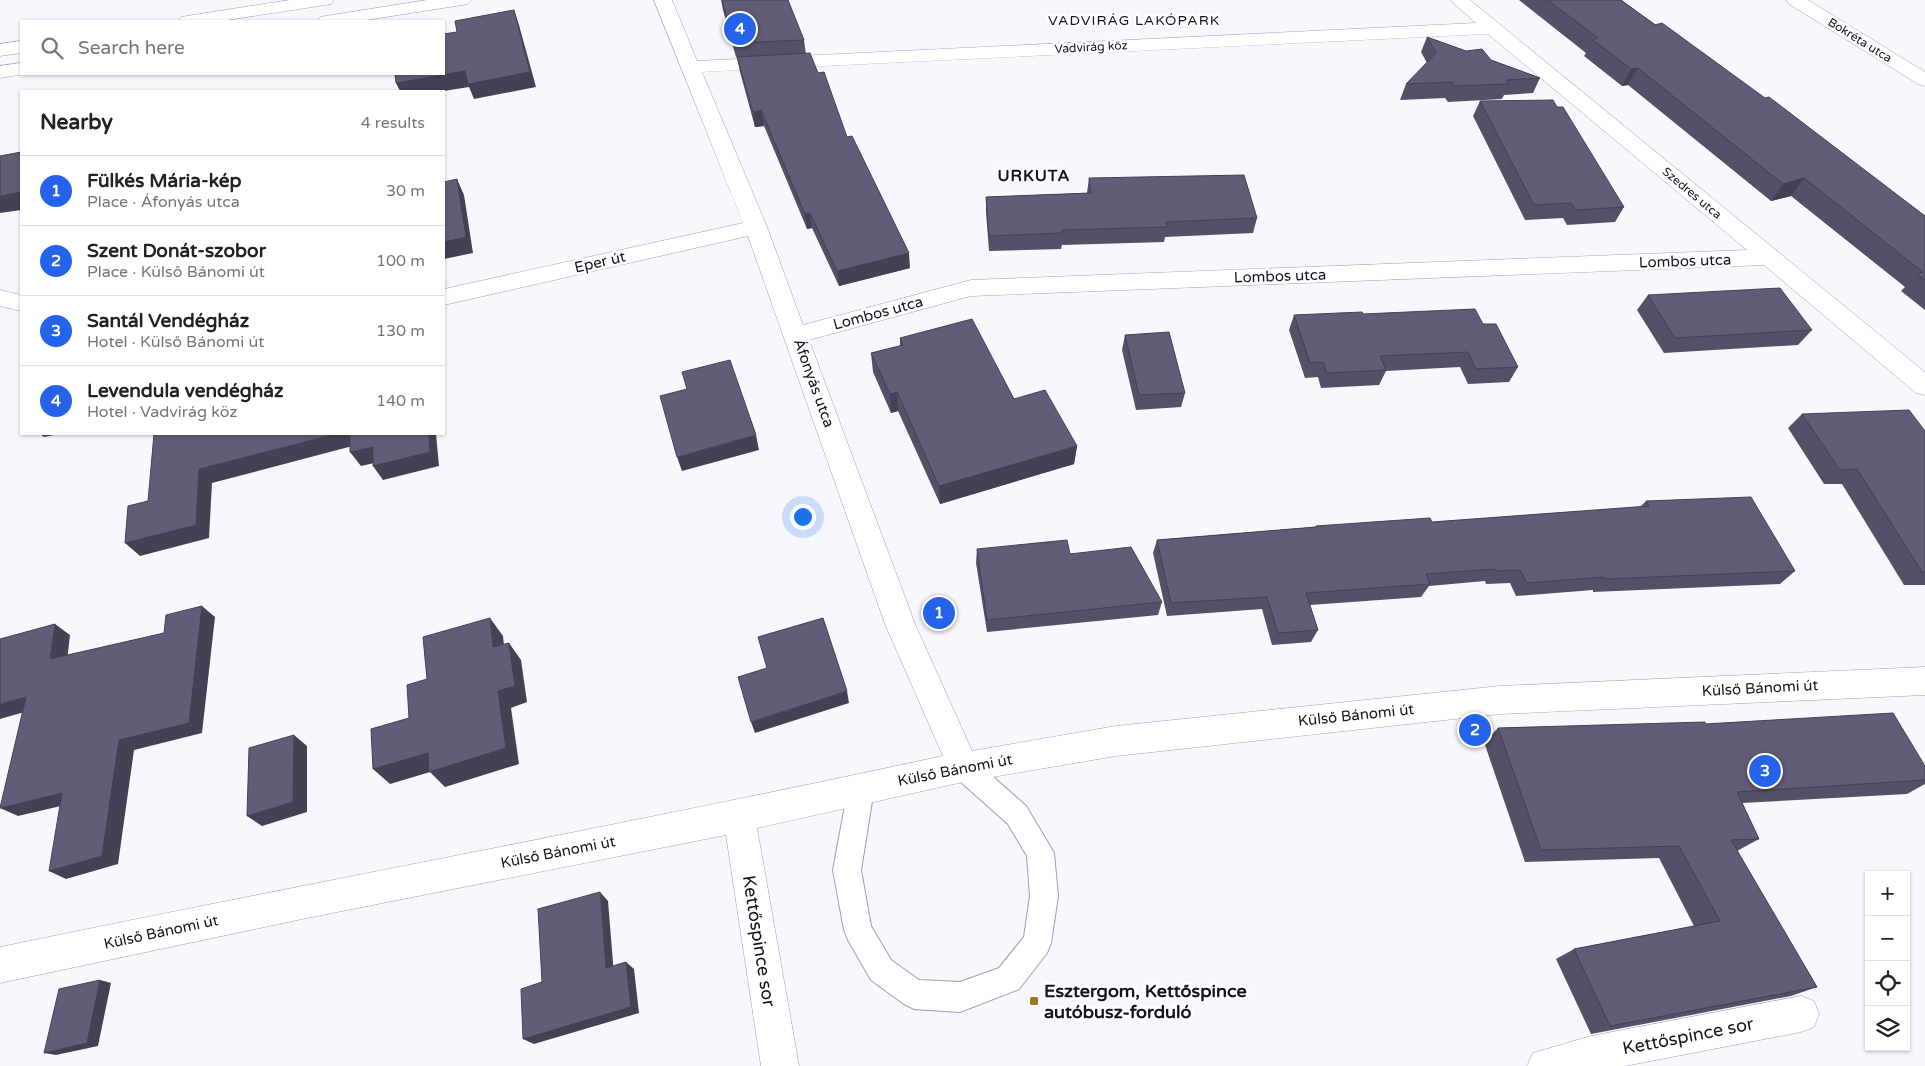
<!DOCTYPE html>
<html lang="en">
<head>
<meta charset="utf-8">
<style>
	:root { --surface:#fff; --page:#f6f6f6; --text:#222; --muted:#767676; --line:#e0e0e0; --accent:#2563eb }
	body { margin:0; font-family:"Varela Round",sans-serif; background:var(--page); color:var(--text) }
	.controls { position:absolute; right:15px; bottom:15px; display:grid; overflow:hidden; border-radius:0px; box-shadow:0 1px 4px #0004 }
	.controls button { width:45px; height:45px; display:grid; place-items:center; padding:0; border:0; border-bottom:1px solid var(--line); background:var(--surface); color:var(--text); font:25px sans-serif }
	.you { position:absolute; left:802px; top:516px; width:18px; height:18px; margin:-12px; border:4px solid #fff; border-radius:50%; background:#1a73e8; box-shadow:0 0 0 8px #1a73e833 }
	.badge { display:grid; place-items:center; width:32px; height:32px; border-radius:50%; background:var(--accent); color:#fff; font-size:16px; font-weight:700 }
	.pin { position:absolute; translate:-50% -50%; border:2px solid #fff; box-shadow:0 1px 5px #0006 }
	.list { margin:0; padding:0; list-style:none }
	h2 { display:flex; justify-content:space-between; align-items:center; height:65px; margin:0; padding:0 20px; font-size:21px }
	h2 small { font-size:16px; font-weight:400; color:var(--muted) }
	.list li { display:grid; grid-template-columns:32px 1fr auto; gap:15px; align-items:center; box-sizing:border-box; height:70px; padding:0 20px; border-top:1px solid var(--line) }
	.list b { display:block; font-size:19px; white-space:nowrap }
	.list p { margin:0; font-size:16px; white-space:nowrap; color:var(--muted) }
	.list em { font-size:16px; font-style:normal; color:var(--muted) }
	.icon { flex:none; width:28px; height:28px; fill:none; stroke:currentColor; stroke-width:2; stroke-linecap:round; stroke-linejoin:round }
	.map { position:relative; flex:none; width:1925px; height:1066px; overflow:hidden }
	.search { position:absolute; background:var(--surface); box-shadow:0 1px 4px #0004; left:20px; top:20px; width:425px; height:55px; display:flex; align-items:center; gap:12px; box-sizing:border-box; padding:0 18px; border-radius:0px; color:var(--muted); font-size:19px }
	.panel { position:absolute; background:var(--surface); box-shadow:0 1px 4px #0004; left:20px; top:90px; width:425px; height:345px; border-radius:0px }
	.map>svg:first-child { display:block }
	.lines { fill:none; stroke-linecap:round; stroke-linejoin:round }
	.lane-casing { stroke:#a29bb9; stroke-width:2 }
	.street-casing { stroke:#a29bb9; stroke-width:1 }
	.primary-casing { stroke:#a29bb9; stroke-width:1 }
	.lane { fill:#fff; fill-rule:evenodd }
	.street { fill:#fff; fill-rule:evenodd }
	.primary { fill:#fff; fill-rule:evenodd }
	.wall { fill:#554f67 }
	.shaded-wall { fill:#454054 }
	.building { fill:#635c78; stroke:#454054 }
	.poi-dot { fill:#9f7826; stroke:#fff; stroke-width:2 }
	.labels { text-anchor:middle; stroke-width:5; stroke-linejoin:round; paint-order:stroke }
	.far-street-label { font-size:12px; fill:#16131e; stroke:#fff }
	.far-neighbourhood-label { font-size:14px; letter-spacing:1px; fill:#16131e; stroke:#fff }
	.street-label { font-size:15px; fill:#16131e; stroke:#fff }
	.far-district-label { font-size:16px; font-weight:bold; letter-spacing:1px; fill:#16131e; stroke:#fff }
	.near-street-label { font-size:18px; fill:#16131e; stroke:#fff }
	.near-poi-label { font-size:18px; font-weight:bold; fill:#16131e; stroke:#fff; text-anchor:start }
</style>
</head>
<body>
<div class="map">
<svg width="1925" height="1066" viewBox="0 0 1925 1066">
	<rect width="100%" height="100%" fill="#f8f7fd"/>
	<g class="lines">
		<defs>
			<path id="lane" d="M963 755 972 758 1026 806 1054 853 1058 896 1051 943 1047 953 1019 989 960 1012 914 1009 904 1004 871 980 848 940 844 930 833 870 848 789 852 780 861 776 870 780 874 789 861 870 871 926 891 960 919 980 960 982 999 968 1024 937 1030 896 1027 856 1008 824 954 776 950 767 954 758Z"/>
			<path id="street" d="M427 0H471L468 4 462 5 360 21H317L320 17 326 16Z
				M654 0H672L697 61 1476 23 1450 0H1470L1925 372V395L1916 393 1764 265 971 296 809 340 915 624 972 751 1116 726 1500 686 1925 667V695L1500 714 1116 756 963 782 757 828 799 1066H761L726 835 307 918 0 983V947C314 882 629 824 943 756L885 624 748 236 444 305V289L743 223ZM1488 34 1747 250 971 280 803 325 767 227 702 72Z
				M1786 0H1808L1925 72V86L1918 84 1789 4Z
				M21 63V74H25L0 78V66Z
				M0 290 21 295V311L0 306Z
				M1801 996 1814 1001 1819 1014 1814 1027 1801 1032 1625 1066H1527L1533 1053 1591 1036Z"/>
			<path id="primary" d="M290 0H334L331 4 325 5 221 21H178L181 17 187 16Z
				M21 41V53L0 56V44Z"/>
		</defs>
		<!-- lane casing -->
		<use href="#lane" class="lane-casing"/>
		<!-- street casing -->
		<use href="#street" class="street-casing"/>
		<!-- primary casing -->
		<use href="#primary" class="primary-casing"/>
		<!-- lane -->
		<use href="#lane" class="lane"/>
		<!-- street -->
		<use href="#street" class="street"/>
		<!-- primary -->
		<use href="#primary" class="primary"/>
	</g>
	<!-- wall -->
	<path class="wall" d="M721 0 804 40 806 54 818 73 847 137 910 268 839 286 812 228 807 229 764 126 755 127 740 72 737 57H736L723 10Z
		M1519 0H1621L1925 216V310L1901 291 1905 287 1791 196 1771 201 1628 85 1622 86 1584 56 1586 53Z
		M1427 37 1491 60 1540 78 1533 93 1504 95 1502 99 1448 102 1445 98 1400 100 1406 84 1427 63 1421 52Z
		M1480 101 1557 107 1624 207 1615 222 1567 225 1563 218 1525 220 1473 116Z
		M1089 178 1257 218 1253 233 1165 237 1164 242 1062 245 1061 249 989 251 986 212V197L1087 193Z
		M1648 295 1812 330 1798 345 1664 353 1637 310Z
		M1363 314 1483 324 1518 367 1509 382 1468 384 1460 367 1386 371 1379 385 1321 388 1318 377 1305 378 1289 330 1294 315Z
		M1125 335 1185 393 1181 407 1136 410 1122 350Z
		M900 338 1014 399 1077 446 1074 464 940 504 898 411 891 413 873 372 871 353 900 346Z
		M1802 414 1925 431V585H1904L1842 484H1824L1788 428Z
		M1646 501 1795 571 1780 584 1593 592V590L1516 596 1510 583 1486 584 1485 581 1429 586 1421 597 1310 605 1318 630 1311 642 1272 645 1262 609 1167 616 1153 553 1157 540 1315 527 1316 526 1432 522 1640 507Z
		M977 549 1070 554 1162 602 1158 615 987 632 976 563Z
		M1705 724 1925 766V784L1907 794 1742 803 1759 839 1737 851 1817 987 1791 996 1591 1034 1556 959 1574 949 1694 926 1659 858 1525 862 1484 742 1498 728Z"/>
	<!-- shaded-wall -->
	<path class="shaded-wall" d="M514 10 519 25 536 87 474 99 469 87 444 91H400L396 83Z
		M1638 68 1628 85 1622 86 1631 69Z
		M761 110 764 126 755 127 753 112Z
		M1804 178 1791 196 1771 201 1783 184Z
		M457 179 464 195 473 253 444 259V242Z
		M21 192V210L0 213V196Z
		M810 213 812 228 807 229 805 214Z
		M909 253 910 268 839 286 837 271Z
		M897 392 898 411 891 413 890 394Z
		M40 434H59L44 437Z
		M335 434H352L360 444 212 483 209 538 140 556 125 543 199 469Z
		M429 434H436L439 466 383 480 373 466Z
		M756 435 759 450 682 471 677 457Z
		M1077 446 1074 464 940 504 939 486Z
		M373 447 383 461 361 466 350 452Z
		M202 606 215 617 202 733 134 750 118 864 66 879 49 871 119 740Z
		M490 618 503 636 506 665 493 647Z
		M55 624 70 635 66 670 50 659Z
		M509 643 521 660 527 702 511 708 519 764 445 787 430 772 390 784 373 769 498 691Z
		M847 691 849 703 755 733 751 722Z
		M26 697 42 707 0 719V704Z
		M294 735 307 746V812L262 826 247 816Z
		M62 793 78 802 18 816 0 808Z
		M600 892 608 901 614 975 606 968Z
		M626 962 634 969 639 1013 534 1044 523 1039Z
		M100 980 111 983 98 1046 56 1055 44 1053Z"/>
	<!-- building -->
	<path class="building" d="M722 0H788L804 40 734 43Z
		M1548 0H1621L1655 25 1662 23 1765 98 1769 97 1925 216V280L1917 274 1923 272 1804 178 1783 184 1638 68 1631 69 1593 40 1598 38Z
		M514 10 530 72 468 84 465 71 396 83 395 74H444V34L457 32 455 21Z
		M1427 37 1466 51 1482 49 1491 60 1540 78 1506 80 1509 84 1454 86 1452 82 1406 84 1436 53Z
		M810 53 818 73 824 72 847 137 852 136 909 253 837 271 810 213 805 214 761 110 753 112 737 57Z
		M1553 100 1557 107H1563L1624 207 1576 210 1571 203 1534 205 1480 101Z
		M21 152V192L0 196V156Z
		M1244 175 1257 218 1166 222 1167 227 1062 230 1063 233 989 236 986 197 1091 193 1089 178Z
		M457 179 466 237 444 242V182Z
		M1780 288 1812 330 1675 338 1648 295Z
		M1475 309 1483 324H1496L1518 367 1476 369 1468 352 1380 356 1386 370 1327 373 1323 362 1310 363 1294 315 1362 312 1363 314Z
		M972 319 1014 399 1045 390 1077 446 939 486 897 392 890 394 871 353 903 345 900 338Z
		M1169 332 1185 393 1139 395 1125 335Z
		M730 360 756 435 677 457 660 396 687 389 682 372Z
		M1909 410 1925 431V572H1922L1857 469 1840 470 1802 414Z
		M154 434H335L199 469 196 525 125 543 128 506 148 501Z
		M350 434H429L430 452 373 466V447L350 452Z
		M1751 497 1795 571 1605 579 1604 577 1527 583 1520 570 1496 571 1495 569 1426 574 1430 584 1306 593 1318 630 1278 633 1267 597 1171 603 1157 540 1316 527V526L1430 518 1432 522 1649 506 1646 501Z
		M1067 540 1070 554 1131 547 1162 602 987 620 977 549Z
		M202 606 189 723 119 740 102 856 49 871 62 793 0 808 26 697 0 704V639L55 624 50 659 164 633 166 615Z
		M490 618 493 647 509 643 515 686 498 691 506 748 429 772 428 753 373 769 371 729 409 718 407 685 427 679 423 637Z
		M823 618 847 691 751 722 738 677 767 668 758 637Z
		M1893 713 1925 766V780L1737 792 1759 839 1731 840 1817 987 1610 1026 1574 949 1720 921 1679 846 1541 850 1498 728 1705 722V724Z
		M294 735 293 802 247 816 249 748Z
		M600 892 606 968 626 962 631 1007 523 1039 521 989 542 982 538 909Z
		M100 980 87 1043 44 1053 59 989Z"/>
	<!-- markers -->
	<rect class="poi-dot" x="1029" y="996" width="10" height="10" rx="2.5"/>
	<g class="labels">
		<!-- far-street labels -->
		<g class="far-street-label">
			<text transform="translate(1860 40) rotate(32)" y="4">Bokréta utca</text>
			<text transform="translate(1091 47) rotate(-3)" y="4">Vadvirág köz</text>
			<text transform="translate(1692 193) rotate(40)" y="4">Szedres utca</text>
		</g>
		<!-- far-neighbourhood labels -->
		<g class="far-neighbourhood-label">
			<text x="1134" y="25">VADVIRÁG LAKÓPARK</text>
		</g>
		<!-- street labels -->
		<g class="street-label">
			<text transform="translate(1685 261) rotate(-2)" y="5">Lombos utca</text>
			<text transform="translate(600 262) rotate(-13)" y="5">Eper út</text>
			<text transform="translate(1280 276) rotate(-2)" y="5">Lombos utca</text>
			<text transform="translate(878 313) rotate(-15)" y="5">Lombos utca</text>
			<text transform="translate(814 383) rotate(70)" y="5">Áfonyás utca</text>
			<text transform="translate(1760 688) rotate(-3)" y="5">Külső Bánomi út</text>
			<text transform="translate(1356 715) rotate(-6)" y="5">Külső Bánomi út</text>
			<text transform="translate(955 770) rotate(-11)" y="5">Külső Bánomi út</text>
			<text transform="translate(558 852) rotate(-11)" y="5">Külső Bánomi út</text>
			<text transform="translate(161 932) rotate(-12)" y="5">Külső Bánomi út</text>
		</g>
		<!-- far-district labels -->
		<g class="far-district-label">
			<text x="1034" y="181">URKUTA</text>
		</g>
		<!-- near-street labels -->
		<g class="near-street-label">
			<text transform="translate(759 941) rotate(81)" y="6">Kettőspince sor</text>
			<text transform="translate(1688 1036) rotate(-11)" y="6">Kettőspince sor</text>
		</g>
		<!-- near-poi labels -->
		<g class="near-poi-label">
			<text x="1044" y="997">Esztergom, Kettőspince<tspan x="1044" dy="21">autóbusz-forduló</tspan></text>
		</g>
	</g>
</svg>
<div class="controls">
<button>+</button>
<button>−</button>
<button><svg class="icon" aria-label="locate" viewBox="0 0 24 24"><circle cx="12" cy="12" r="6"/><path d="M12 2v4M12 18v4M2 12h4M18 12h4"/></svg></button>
<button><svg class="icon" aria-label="layers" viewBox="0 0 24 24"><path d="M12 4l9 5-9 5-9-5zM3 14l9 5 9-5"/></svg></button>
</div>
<div class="you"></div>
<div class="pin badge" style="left:939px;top:613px">1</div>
<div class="pin badge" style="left:1475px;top:730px">2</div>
<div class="pin badge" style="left:1765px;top:771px">3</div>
<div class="pin badge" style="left:740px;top:29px">4</div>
<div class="search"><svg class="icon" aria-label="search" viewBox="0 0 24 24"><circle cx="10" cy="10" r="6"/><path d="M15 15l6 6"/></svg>Search here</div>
<section class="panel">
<h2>Nearby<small>4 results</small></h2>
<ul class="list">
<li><span class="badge">1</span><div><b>Fülkés Mária-kép</b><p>Place · Áfonyás utca</p></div><em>30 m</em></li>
<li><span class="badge">2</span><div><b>Szent Donát-szobor</b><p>Place · Külső Bánomi út</p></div><em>100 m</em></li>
<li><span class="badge">3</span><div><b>Santál Vendégház</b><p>Hotel · Külső Bánomi út</p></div><em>130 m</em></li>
<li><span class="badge">4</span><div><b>Levendula vendégház</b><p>Hotel · Vadvirág köz</p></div><em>140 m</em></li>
</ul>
</section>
</div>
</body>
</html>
